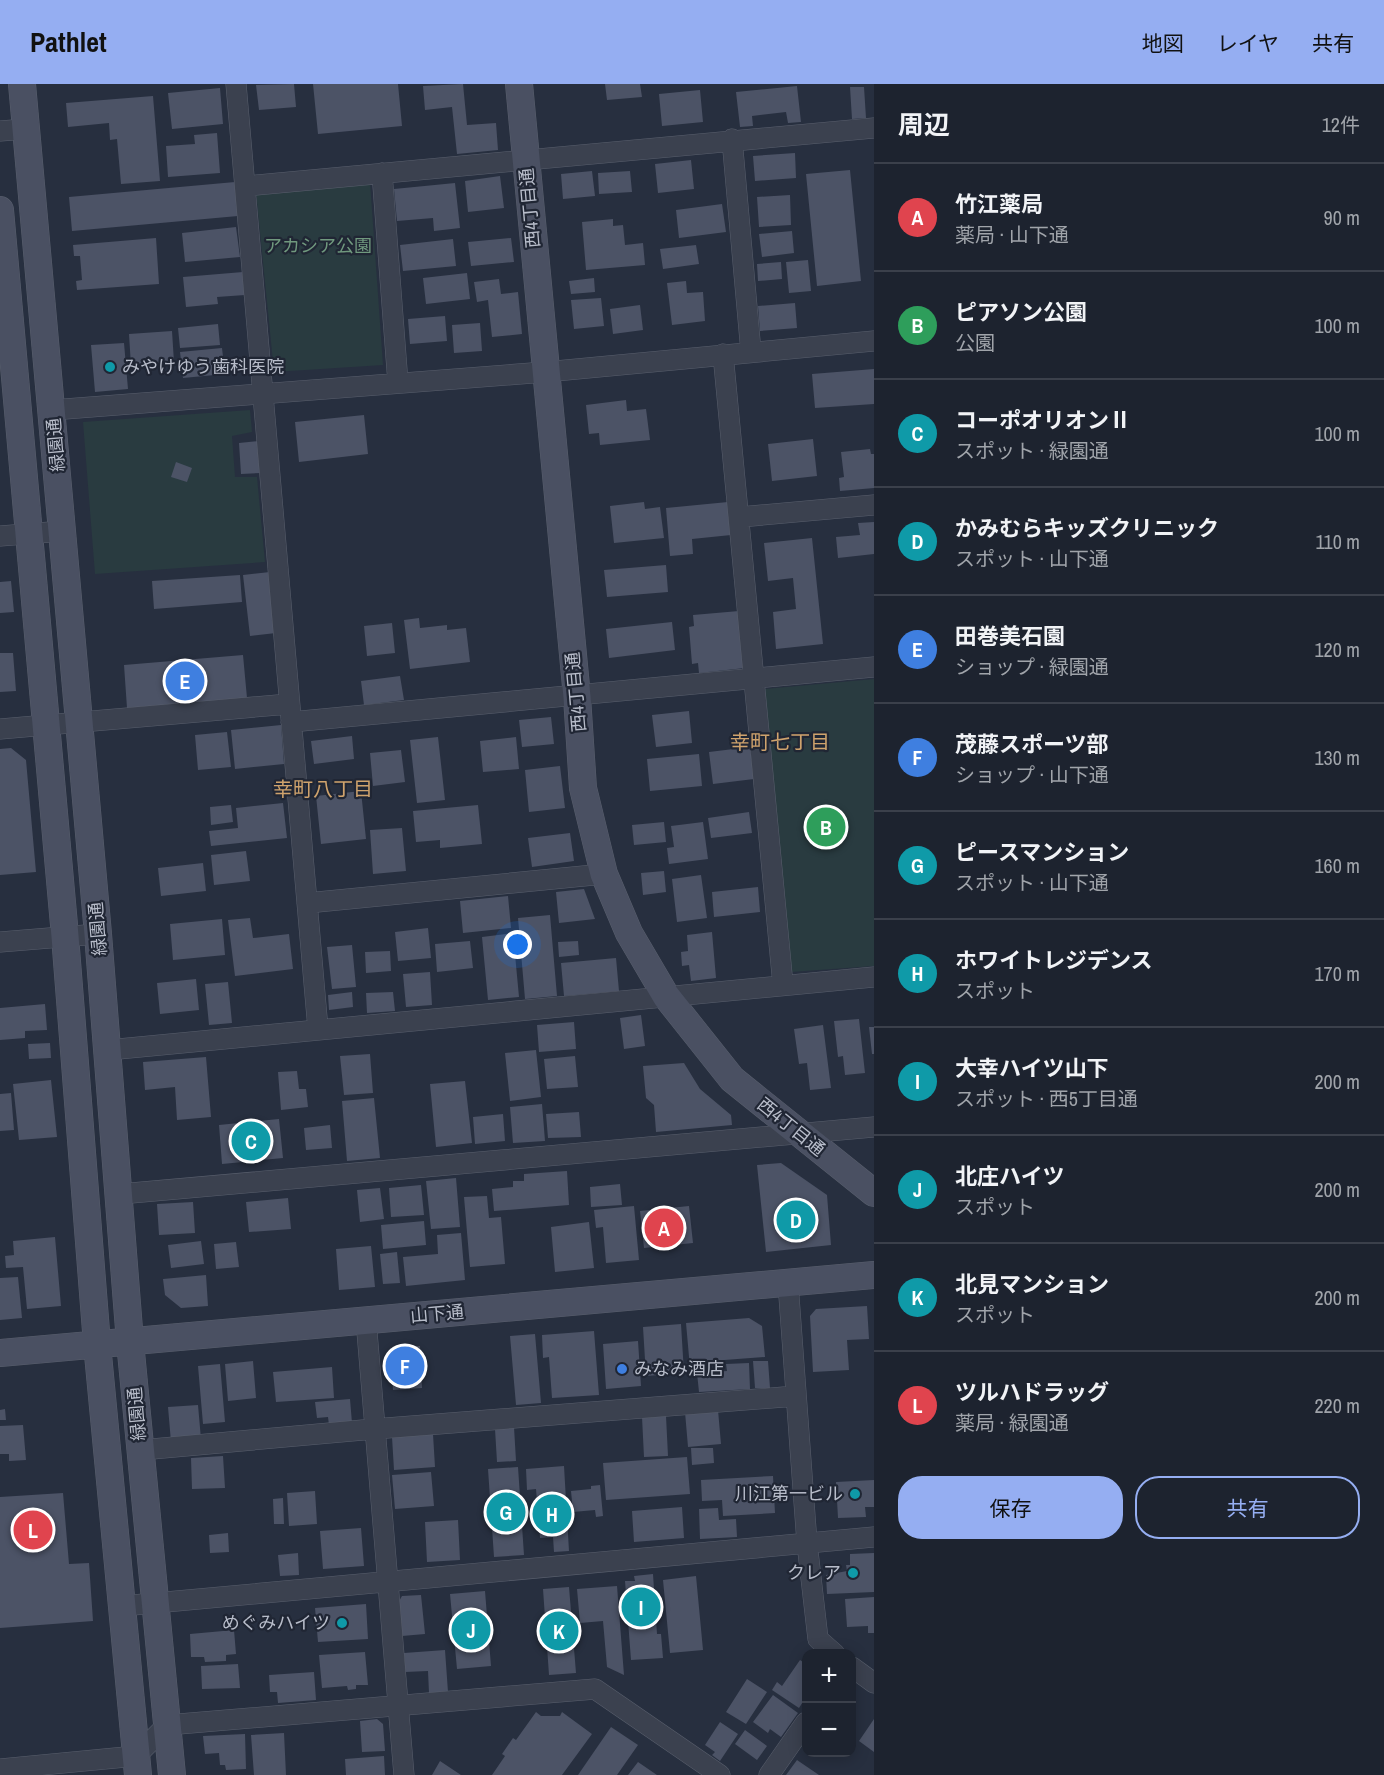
<!DOCTYPE html>
<html lang="ja">
<head>
<meta charset="utf-8">
<style>
	:root { --surface:#1d232f; --page:#2a2f3b; --text:#f1f3f6; --muted:#a0a4aa; --line:#3b404b; --accent:#95aef2 }
	body { margin:0; font-family:"Archivo Narrow","Noto Sans JP",sans-serif; background:var(--page); color:var(--text) }
	.controls { position:absolute; right:18px; bottom:18px; display:grid; overflow:hidden; border-radius:12px; box-shadow:0 3px 15px #0003 }
	.controls button { width:54px; height:54px; display:grid; place-items:center; padding:0; border:0; border-bottom:2px solid var(--line); background:var(--surface); color:var(--text); font:30px sans-serif }
	.you { position:absolute; left:518px; top:861px; width:21px; height:21px; margin:-15px; border:4px solid #fff; border-radius:50%; background:#1a73e8; box-shadow:0 0 0 9px #1a73e833 }
	.badge { display:grid; place-items:center; width:39px; height:39px; border-radius:50%; background:var(--accent); color:#fff; font-size:20px; font-weight:700 }
	.pin { position:absolute; translate:-50% -50%; border:3px solid #fff; box-shadow:0 2px 6px #0006 }
	.list { margin:0; padding:0; list-style:none }
	h2 { display:flex; justify-content:space-between; align-items:center; height:78px; margin:0; padding:0 24px; font-size:26px }
	h2 small { font-size:20px; font-weight:400; color:var(--muted) }
	.list li { display:grid; grid-template-columns:39px 1fr auto; gap:18px; align-items:center; box-sizing:border-box; height:108px; padding:0 24px; border-top:2px solid var(--line) }
	.list b { display:block; font-size:22px; white-space:nowrap }
	.list p { margin:0; font-size:20px; white-space:nowrap; color:var(--muted) }
	.list em { font-size:20px; font-style:normal; color:var(--muted) }
	.actions { display:flex; gap:12px; padding:18px 24px }
	.actions a { flex:1; padding:14px 0; border:2px solid var(--accent); border-radius:24px; text-align:center; font-size:21px; color:var(--accent) }
	.actions .main { background:var(--accent); color:#111 }
	.map { position:relative; flex:none; width:874px; height:1691px; overflow:hidden }
	header { display:flex; align-items:center; gap:36px; box-sizing:border-box; height:84px; padding:0 30px; background:var(--accent); color:#111 }
	header strong { font-size:28px }
	nav { display:flex; gap:33px; margin-inline-start:auto; font-size:21px }
	main { display:flex }
	aside { flex:1; background:var(--surface) }
	.map>svg:first-child { display:block }
	.green { fill:#293b40 }
	.building { fill:#4c5366 }
	.lines { fill:none; stroke-linecap:round; stroke-linejoin:round }
	.street-casing { stroke:#595f6d; stroke-width:21 }
	.secondary-casing { stroke:#595f6d; stroke-width:28 }
	.street { stroke:#3b414f; stroke-width:20 }
	.secondary { stroke:#4a5062; stroke-width:27 }
	.culture-dot { fill:#0f9aa8; stroke:#202634; stroke-width:2 }
	.shop-dot { fill:#3f7fe0; stroke:#202634; stroke-width:2 }
	.labels { text-anchor:middle; stroke-width:4.5; stroke-linejoin:round; paint-order:stroke }
	.street-label { font-size:18px; fill:#b8bdca; stroke:#202634 }
	.park-label { font-size:18px; fill:#70997e; stroke:#202634 }
	.poi-label { font-size:18px; fill:#b8bdca; stroke:#202634; text-anchor:end }
	.neighbourhood-label { font-size:20px; fill:#cfa36d; stroke:#202634 }
</style>
</head>
<body>
<header>
<strong>Pathlet</strong>
<nav><a>地図</a><a>レイヤ</a><a>共有</a></nav>
</header>
<main>
<div class="map">
<svg width="874" height="1691" viewBox="0 0 874 1691">
	<rect width="100%" height="100%" fill="#272f3f"/>
	<!-- green -->
	<path class="green" d="M370 98 383 281 274 288 256 108Z
		M250 326 252 348 232 352 235 393H257L265 478 95 490 83 338Z
		M874 595V882L791 888 765 605Z"/>
	<!-- building -->
	<path class="building" d="M294 0 296 23 259 26 256 1Z
		M313 0H398L402 42 318 50Z
		M463 0 467 41 496 39 498 66 457 70 452 23 425 26 423 2Z
		M605 0H640L642 13 607 16Z
		M797 2 801 38 788 39 786 28 752 32 753 42 740 43 736 8Z
		M850 3H864L866 34 852 35Z
		M220 4 223 40 172 45 168 9Z
		M700 6 703 38 662 42 659 10Z
		M153 12 160 97 121 100 117 55 110 56 109 39 68 43 66 19Z
		M217 49 220 89 168 93 166 62 195 60 194 51Z
		M795 69 796 94 755 97 753 72Z
		M691 76 694 105 658 109 655 80Z
		M850 86 861 197 817 202 806 90Z
		M592 87 595 112 563 115 561 90Z
		M630 87 632 108 599 110 598 89Z
		M500 92 504 124 468 128 465 97Z
		M235 98 238 132 72 147 69 113Z
		M455 99 460 144 434 147 433 134 397 137 394 105Z
		M790 111 791 141 759 143 757 113Z
		M722 120 726 148 679 154 676 126Z
		M613 135V142L623 141 625 161 643 159 645 181 586 186 582 138Z
		M236 143 240 173 185 178 182 149Z
		M792 147 794 169 762 173 759 150Z
		M156 154 159 200 77 206 76 197 82 196 80 172H74L73 161Z
		M511 154 514 178 471 182 468 158Z
		M453 155 456 182 403 187 400 161Z
		M696 161 699 180 663 185 660 165Z
		M808 176 811 207 789 209 786 178Z
		M781 178 782 195 758 197 757 180Z
		M243 188 245 211 217 213 218 220 186 223 183 193Z
		M467 189 470 215 426 220 423 194Z
		M594 194 595 208 571 210 569 197Z
		M499 195 501 210 518 208 522 250 492 253 488 216 477 218 474 198Z
		M686 197 687 209 703 208 705 237 672 241 667 199Z
		M601 214 604 242 574 245 571 216Z
		M795 219 797 244 760 247 758 222Z
		M640 221 643 246 613 250 610 225Z
		M445 232 447 257 410 260 408 235Z
		M480 239 482 267 454 269 452 241Z
		M218 240 220 261 180 264 178 244Z
		M172 247 174 278 131 282 129 250Z
		M124 259 128 305 95 308 91 261Z
		M222 264 225 290 183 294 180 268Z
		M874 285V320L815 324 812 290Z
		M626 316 627 327 646 325 650 356 600 361 599 349 589 350 586 321Z
		M364 331 368 370 299 378 295 338Z
		M813 355 817 392 772 397 768 360Z
		M259 357 261 389 241 390 239 359Z
		M870 365 871 370H874V404L840 407 839 394 844 393 841 368Z
		M176 378 192 384 187 398 171 393Z
		M644 418 645 425 660 423 664 454 614 459 610 422Z
		M728 418 731 451 692 455 693 470 670 472 666 424Z
		M874 438V470L838 474 836 453 860 451 858 439Z
		M812 454 823 560 776 565 773 528 796 525 793 494 768 497 764 459Z
		M666 481 668 508 607 513 604 486Z
		M270 488 276 549 250 552 243 491Z
		M240 491 242 518 154 525 152 497Z
		M11 497 14 528 0 529V498Z
		M739 527 745 584 699 589 698 579 692 580 689 543 694 542 693 531Z
		M419 534 420 544 447 541V546L466 544 470 578 410 585 404 536Z
		M672 538 675 566 609 574 606 545Z
		M392 539 395 569 367 572 364 542Z
		M0 569H13L16 607 0 608Z
		M243 571 247 614 127 624 124 581Z
		M400 592 404 616 364 621 361 597Z
		M689 627 692 659 656 663 652 631Z
		M551 633 554 660 522 663 519 636Z
		M281 641 284 680 235 685 231 646Z
		M227 648 231 683 198 686 195 651Z
		M352 652 354 675 314 680 311 657Z
		M438 653 445 716 417 719 410 656Z
		M516 653 519 685 483 688 480 657Z
		M750 663 754 695 713 700 709 668Z
		M11 664 26 676 36 788 0 791V665Z
		M401 666 405 698 373 702 370 669Z
		M699 670 702 702 650 707 647 675Z
		M560 682 565 724 529 728 525 686Z
		M361 707 366 755 321 760 316 712Z
		M283 719 287 754 211 762 209 747 238 744 236 724Z
		M231 721 233 738 211 741 210 723Z
		M478 721 482 760 440 764V756L416 758 413 727Z
		M749 728 752 749 711 754 708 734Z
		M664 738 666 758 634 761 632 741Z
		M703 738 708 775 669 780 667 764 674 763 671 742Z
		M402 744 406 787 373 790 370 746Z
		M570 749 574 777 532 783 528 754Z
		M246 767 250 797 214 801 211 771Z
		M203 779 206 807 161 812 158 784Z
		M664 787 666 808 643 811 641 789Z
		M701 791 707 834 677 838 672 795Z
		M758 803 760 828 714 833 712 808Z
		M584 805 595 835 559 839 556 808Z
		M508 812 511 844 463 849 460 817Z
		M550 831 557 912 525 915 518 834Z
		M250 834 253 854 289 850 293 885 235 892 228 836Z
		M222 835 225 871 173 876 170 840Z
		M428 844 431 874 398 877 395 848Z
		M712 848 716 894 691 897 689 881 682 882 681 868 688 867 687 851Z
		M513 849 519 913 488 916 482 853Z
		M470 857 473 884 437 888 435 860Z
		M578 857 579 871 559 873 558 858Z
		M352 861 356 903 332 905 327 863Z
		M390 867 391 887 366 889 365 868Z
		M616 874 619 907 564 912 561 879Z
		M430 888 432 921 406 923 403 890Z
		M196 895 199 926 160 930 157 899Z
		M228 898 232 939 209 941 205 900Z
		M352 908 353 923 329 926 328 911Z
		M393 908 395 927 367 929 366 909Z
		M45 920 47 946 25 947V954L0 956V924Z
		M641 931 645 962 624 965 620 934Z
		M859 935 865 989 845 991 843 972 838 973 834 937Z
		M574 938 576 965 539 968 537 941Z
		M823 941 831 1004 810 1006 807 979 799 980 794 945Z
		M869 943H874V970H872Z
		M50 959 51 974 29 975 28 960Z
		M536 966 541 1013 510 1017 505 969Z
		M370 970 373 1009 344 1011 340 972Z
		M575 972 578 1003 547 1005 544 975Z
		M206 973 211 1033 177 1036 175 1003 145 1006 143 978Z
		M684 979 700 1005 731 1031 732 1041 656 1048 654 1021 646 1014 643 982Z
		M297 987 299 1005H306L308 1023 281 1026 278 988Z
		M51 996 57 1053 19 1056 13 1000Z
		M465 997 472 1059 436 1063 430 1000Z
		M11 1009 14 1046 0 1047V1010Z
		M374 1014 380 1074 347 1077 342 1017Z
		M542 1020 545 1057 513 1059 510 1023Z
		M579 1028 581 1053 548 1054 546 1030Z
		M503 1030 505 1057 475 1060 473 1033Z
		M279 1035 283 1074 222 1080 219 1041Z
		M330 1041 332 1064 306 1066 304 1044Z
		M781 1079 827 1111 831 1161 766 1168 757 1081Z
		M567 1087 569 1121 494 1127 492 1105 513 1103V1097H524V1090Z
		M456 1094 460 1143 431 1145 426 1097Z
		M620 1100 622 1121 591 1123 590 1103Z
		M421 1101 424 1131 391 1133 389 1104Z
		M380 1104 384 1135 360 1138 357 1106Z
		M487 1112 489 1134 501 1133 505 1180 470 1183 464 1113Z
		M288 1114 291 1145 249 1148 246 1118Z
		M193 1118 195 1149 159 1151 157 1120Z
		M634 1122 639 1176 606 1179 603 1143 596 1144 594 1126Z
		M689 1122 693 1159 644 1164 640 1127Z
		M424 1137 426 1161 383 1165 381 1141Z
		M589 1138 594 1184 555 1188 551 1143Z
		M461 1149 465 1196 406 1202 403 1173 438 1170 437 1151Z
		M55 1153 61 1222 27 1225 23 1183 6 1184 5 1172 14 1171 13 1157Z
		M201 1157 204 1180 171 1184 168 1161Z
		M236 1158 239 1183 216 1185 214 1160Z
		M371 1162 375 1203 339 1206 336 1165Z
		M397 1168 400 1199 383 1200 380 1170Z
		M206 1191 208 1222 181 1224 165 1211 163 1195Z
		M18 1193 22 1234 0 1236V1194Z
		M867 1222 869 1255 847 1256 849 1286 813 1288 810 1232 816 1225Z
		M749 1234 762 1242 765 1273 711 1277 712 1282 690 1284 686 1239Z
		M681 1240 684 1289 646 1292 643 1243Z
		M594 1247 599 1311 552 1314 549 1273 543 1274 542 1251Z
		M535 1250 541 1319 516 1321 510 1252Z
		M638 1257 641 1302 606 1305 603 1260Z
		M420 1262 422 1304 393 1306 390 1264Z
		M253 1277 256 1314 228 1317 225 1280Z
		M753 1277H768L770 1304H755Z
		M749 1279 750 1305 699 1308 697 1289 727 1287 726 1280Z
		M220 1280 225 1338 203 1340 198 1282Z
		M332 1283 334 1314 276 1318 273 1288Z
		M350 1315 352 1339 329 1341 328 1333 317 1334 315 1318Z
		M198 1321 201 1355 171 1358 168 1323Z
		M5 1325 6 1336H0V1326Z
		M718 1326 721 1360 688 1363 685 1328Z
		M666 1332 668 1372 644 1373 642 1333Z
		M23 1341 26 1376 9 1377V1370H0V1342Z
		M514 1343 516 1377 497 1378 495 1345Z
		M433 1350 435 1383 394 1386 392 1353Z
		M691 1364H713L714 1379 692 1381Z
		M223 1372 225 1404 192 1405 191 1374Z
		M687 1373 690 1410 606 1416 603 1379Z
		M564 1382 569 1467 554 1468 553 1453 540 1454 536 1405 527 1406 526 1385Z
		M518 1383 524 1471 494 1473 488 1385Z
		M431 1388 434 1422 395 1425 392 1391Z
		M773 1392 775 1429 723 1432 722 1416 702 1417 701 1396Z
		M874 1396V1423H865L866 1433 838 1434 836 1398Z
		M600 1401 603 1432 596 1433 595 1426 573 1428 571 1407 591 1405V1402Z
		M315 1407 317 1440 289 1442 287 1409Z
		M63 1409 69 1480 89 1479 93 1537 0 1544V1413Z
		M283 1414 284 1440H274L273 1415Z
		M682 1423 684 1454 634 1458 632 1427Z
		M718 1424 719 1436 736 1435 737 1453 700 1455 699 1425Z
		M458 1436 460 1476 427 1478 425 1438Z
		M361 1444 364 1482 323 1485 320 1447Z
		M228 1449 229 1468 210 1469 209 1451Z
		M298 1469 299 1491 280 1492 278 1471Z
		M874 1469V1508L827 1510 826 1491 847 1487 846 1481H850V1470Z
		M653 1490 657 1550H661L663 1574 631 1576 625 1497H635L634 1492Z
		M696 1492 703 1566 670 1569 663 1496Z
		M617 1502 624 1591 607 1583 603 1537 580 1539 577 1505Z
		M569 1503 576 1589 549 1591 543 1505Z
		M485 1507 491 1582 457 1585 450 1510Z
		M421 1511 425 1550 402 1552 398 1519 402 1512Z
		M874 1513V1549H868V1542L847 1543 845 1515Z
		M366 1520 368 1555 318 1558 315 1524Z
		M234 1546 236 1570 226 1571V1577L205 1578 204 1573H191L190 1550Z
		M445 1566 448 1608 429 1609 428 1587 405 1588 404 1569Z
		M365 1568 368 1601H356V1605L348 1606 347 1602 322 1604 319 1571Z
		M800 1576 806 1580V1613L799 1624 772 1606 777 1598 782 1602Z
		M238 1580 240 1604 202 1605 201 1582Z
		M314 1588 316 1616 278 1619 277 1608H270L269 1591Z
		M747 1595 767 1608 746 1640 726 1628Z
		M773 1611 798 1629 781 1653 770 1645 768 1649 753 1638Z
		M536 1628 541 1632H560L562 1628 592 1650 562 1691H492L505 1672 502 1670 513 1654 516 1656Z
		M377 1635 383 1640 385 1667 362 1668 360 1637Z
		M874 1635V1668L859 1657Z
		M720 1638 738 1650 720 1677 712 1671 715 1668 705 1661Z
		M611 1643 638 1661 617 1691H578Z
		M745 1646 767 1662 757 1676 735 1660Z
		M284 1649 286 1691H254L251 1651Z
		M245 1650 246 1685 226 1686 225 1681H220L219 1669 205 1670 203 1652Z
		M384 1672 385 1691H346L345 1675Z
		M797 1676 819 1691H786Z
		M440 1677 461 1691H432Z
		M638 1678 657 1691H628Z"/>
	<g class="lines">
		<defs>
			<path id="street" d="M236 0 318 945
				M0 47 26 45
				M732 55 751 268
				M382 89 398 299
				M245 102 874 44
				M723 270 783 901
				M52 326 545 288 874 257
				M740 433 874 421
				M0 452 63 447
				M291 638 874 583
				M0 645 289 620
				M307 819 604 790
				M0 858 98 850
				M108 966 874 893
				M120 1110 874 1043
				M788 1199 807 1459 818 1555 835 1570
				M366 1236 404 1691
				M141 1366 374 1345 796 1312
				M122 1522 874 1453
				M852 1583 874 1599
				M0 1685 136 1672 167 1641 595 1605 720 1691
				M769 1691 806 1638"/>
			<path id="secondary" d="M22 0 98 850 130 1258 172 1691
				M519 0 577 613 583 704 604 790 629 849 666 912 732 995 874 1109
				M0 126 65 852 97 1260 138 1691
				M0 1269 874 1191"/>
		</defs>
		<!-- street casing -->
		<use href="#street" class="street-casing"/>
		<!-- secondary casing -->
		<use href="#secondary" class="secondary-casing"/>
		<!-- street -->
		<use href="#street" class="street"/>
		<!-- secondary -->
		<use href="#secondary" class="secondary"/>
	</g>
	<!-- markers -->
	<g class="culture-dot">
		<circle cx="110" cy="283" r="6"/>
		<circle cx="855" cy="1410" r="6"/>
		<circle cx="853" cy="1489" r="6"/>
		<circle cx="342" cy="1539" r="6"/>
	</g>
	<circle class="shop-dot" cx="622" cy="1285" r="6"/>
	<g class="labels">
		<!-- street labels -->
		<g class="street-label">
			<text transform="translate(530 124) rotate(-95)" y="6">西4丁目通</text>
			<text transform="translate(56 361) rotate(-95)" y="6">緑園通</text>
			<text transform="translate(576 608) rotate(-95)" y="6">西4丁目通</text>
			<text transform="translate(98 845) rotate(-95)" y="6">緑園通</text>
			<text transform="translate(791 1043) rotate(39)" y="6">西4丁目通</text>
			<text transform="translate(437 1230) rotate(-5)" y="6">山下通</text>
			<text transform="translate(137 1330) rotate(-95)" y="6">緑園通</text>
		</g>
		<!-- park labels -->
		<g class="park-label">
			<text x="318" y="168">アカシア公園</text>
		</g>
		<!-- poi labels -->
		<g class="poi-label">
			<text x="122" y="289" text-anchor="start">みやけゆう歯科医院</text>
			<text x="634" y="1291" text-anchor="start">みなみ酒店</text>
			<text x="843" y="1416">川江第一ビル</text>
			<text x="841" y="1495">クレア</text>
			<text x="330" y="1545">めぐみハイツ</text>
		</g>
		<!-- neighbourhood labels -->
		<g class="neighbourhood-label">
			<text x="780" y="665">幸町七丁目</text>
			<text x="323" y="712">幸町八丁目</text>
		</g>
	</g>
</svg>
<div class="controls">
<button>+</button>
<button>−</button>
</div>
<div class="you"></div>
<div class="pin badge" style="left:664px;top:1144px;background:#e0444e">A</div>
<div class="pin badge" style="left:826px;top:743px;background:#2e9e5b">B</div>
<div class="pin badge" style="left:251px;top:1057px;background:#0f9aa8">C</div>
<div class="pin badge" style="left:796px;top:1136px;background:#0f9aa8">D</div>
<div class="pin badge" style="left:185px;top:597px;background:#3f7fe0">E</div>
<div class="pin badge" style="left:405px;top:1282px;background:#3f7fe0">F</div>
<div class="pin badge" style="left:506px;top:1428px;background:#0f9aa8">G</div>
<div class="pin badge" style="left:552px;top:1430px;background:#0f9aa8">H</div>
<div class="pin badge" style="left:641px;top:1523px;background:#0f9aa8">I</div>
<div class="pin badge" style="left:471px;top:1546px;background:#0f9aa8">J</div>
<div class="pin badge" style="left:559px;top:1547px;background:#0f9aa8">K</div>
<div class="pin badge" style="left:33px;top:1446px;background:#e0444e">L</div>
</div>
<aside>
<h2>周辺<small>12件</small></h2>
<ul class="list">
<li><span class="badge" style="background:#e0444e">A</span><div><b>竹江薬局</b><p>薬局 · 山下通</p></div><em>90 m</em></li>
<li><span class="badge" style="background:#2e9e5b">B</span><div><b>ピアソン公園</b><p>公園</p></div><em>100 m</em></li>
<li><span class="badge" style="background:#0f9aa8">C</span><div><b>コーポオリオンⅡ</b><p>スポット · 緑園通</p></div><em>100 m</em></li>
<li><span class="badge" style="background:#0f9aa8">D</span><div><b>かみむらキッズクリニック</b><p>スポット · 山下通</p></div><em>110 m</em></li>
<li><span class="badge" style="background:#3f7fe0">E</span><div><b>田巻美石園</b><p>ショップ · 緑園通</p></div><em>120 m</em></li>
<li><span class="badge" style="background:#3f7fe0">F</span><div><b>茂藤スポーツ部</b><p>ショップ · 山下通</p></div><em>130 m</em></li>
<li><span class="badge" style="background:#0f9aa8">G</span><div><b>ピースマンション</b><p>スポット · 山下通</p></div><em>160 m</em></li>
<li><span class="badge" style="background:#0f9aa8">H</span><div><b>ホワイトレジデンス</b><p>スポット</p></div><em>170 m</em></li>
<li><span class="badge" style="background:#0f9aa8">I</span><div><b>大幸ハイツ山下</b><p>スポット · 西5丁目通</p></div><em>200 m</em></li>
<li><span class="badge" style="background:#0f9aa8">J</span><div><b>北庄ハイツ</b><p>スポット</p></div><em>200 m</em></li>
<li><span class="badge" style="background:#0f9aa8">K</span><div><b>北見マンション</b><p>スポット</p></div><em>200 m</em></li>
<li><span class="badge" style="background:#e0444e">L</span><div><b>ツルハドラッグ</b><p>薬局 · 緑園通</p></div><em>220 m</em></li>
</ul>
<div class="actions"><a class="main">保存</a><a>共有</a></div>
</aside>
</main>
</body>
</html>
